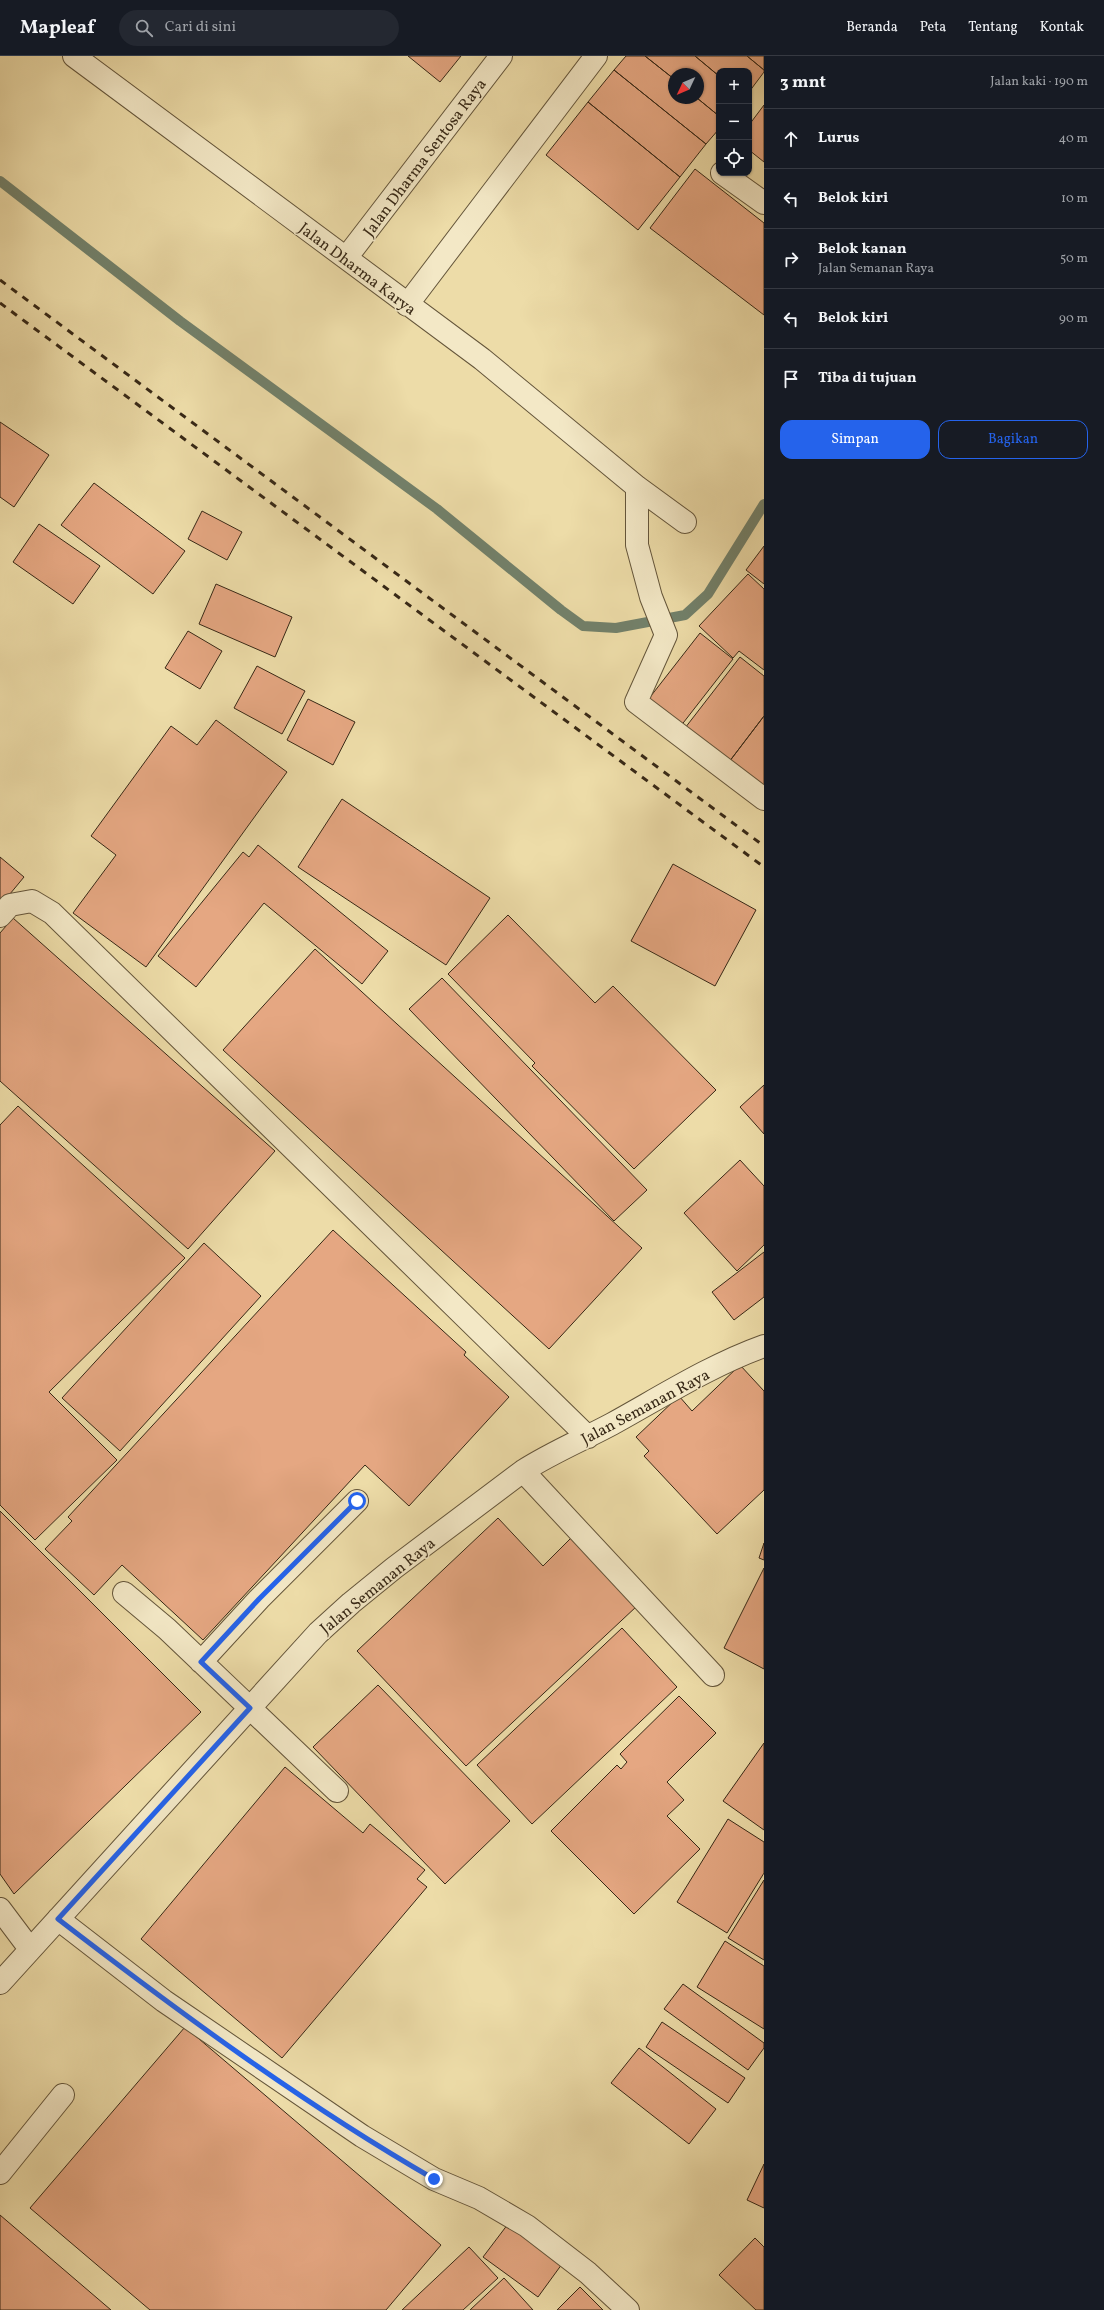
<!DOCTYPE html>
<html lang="id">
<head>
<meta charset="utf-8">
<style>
	:root { --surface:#171b24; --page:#242831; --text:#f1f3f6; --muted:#9ea1a6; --line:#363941; --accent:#2563eb }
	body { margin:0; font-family:Vollkorn,serif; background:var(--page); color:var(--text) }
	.controls { position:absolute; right:12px; top:12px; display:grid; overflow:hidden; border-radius:8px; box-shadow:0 1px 3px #0004 }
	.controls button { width:36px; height:36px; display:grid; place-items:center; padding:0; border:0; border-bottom:1px solid var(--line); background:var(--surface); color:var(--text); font:20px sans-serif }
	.compass { position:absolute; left:668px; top:12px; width:36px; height:36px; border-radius:50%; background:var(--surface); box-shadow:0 1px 3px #0004; rotate:226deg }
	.stop { position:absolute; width:12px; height:12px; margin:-9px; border:3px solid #2563eb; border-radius:50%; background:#fff }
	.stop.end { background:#2563eb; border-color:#fff; box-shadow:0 1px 4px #0008 }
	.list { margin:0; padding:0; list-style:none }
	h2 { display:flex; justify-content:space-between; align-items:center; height:52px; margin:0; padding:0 16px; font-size:17px }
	h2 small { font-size:13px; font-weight:400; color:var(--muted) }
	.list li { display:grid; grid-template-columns:26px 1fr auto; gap:12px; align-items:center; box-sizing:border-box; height:60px; padding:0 16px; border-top:1px solid var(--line) }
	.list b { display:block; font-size:15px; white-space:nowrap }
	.list p { margin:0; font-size:13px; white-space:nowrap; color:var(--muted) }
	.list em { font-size:13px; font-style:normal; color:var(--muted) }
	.actions { display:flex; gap:8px; padding:12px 16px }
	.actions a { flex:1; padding:9px 0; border:1px solid var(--accent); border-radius:12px; text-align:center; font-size:14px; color:var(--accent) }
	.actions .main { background:var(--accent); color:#fff }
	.icon { flex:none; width:22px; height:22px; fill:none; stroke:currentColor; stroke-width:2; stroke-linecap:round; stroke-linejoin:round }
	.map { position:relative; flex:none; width:764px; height:2254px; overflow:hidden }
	header { display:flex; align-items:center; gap:24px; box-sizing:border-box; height:56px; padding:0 20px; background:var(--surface); border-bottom:1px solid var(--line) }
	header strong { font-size:19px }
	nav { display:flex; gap:22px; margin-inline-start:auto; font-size:14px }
	.search { width:280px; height:36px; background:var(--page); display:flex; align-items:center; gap:10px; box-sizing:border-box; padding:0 14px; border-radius:22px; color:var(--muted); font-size:15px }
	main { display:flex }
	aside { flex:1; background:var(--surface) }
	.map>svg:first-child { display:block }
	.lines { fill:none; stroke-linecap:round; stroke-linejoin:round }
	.stream { stroke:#72816b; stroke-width:10 }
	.building { fill:#e5a782; stroke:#372816 }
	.minor-casing { stroke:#64553a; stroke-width:24 }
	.minor { stroke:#f3e8c6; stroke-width:22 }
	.rail { stroke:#372816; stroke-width:3; stroke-dasharray:7 7; stroke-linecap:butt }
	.route { stroke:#2563eb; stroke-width:5 }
	.labels { text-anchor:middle; stroke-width:3; stroke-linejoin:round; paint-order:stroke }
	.street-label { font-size:16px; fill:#372816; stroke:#f3e8c6 }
</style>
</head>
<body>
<header>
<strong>Mapleaf</strong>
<div class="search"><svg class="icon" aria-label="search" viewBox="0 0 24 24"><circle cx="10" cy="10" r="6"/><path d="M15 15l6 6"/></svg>Cari di sini</div>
<nav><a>Beranda</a><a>Peta</a><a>Tentang</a><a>Kontak</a></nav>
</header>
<main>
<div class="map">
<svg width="764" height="2254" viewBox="0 0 764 2254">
	<rect width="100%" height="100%" fill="#eddca8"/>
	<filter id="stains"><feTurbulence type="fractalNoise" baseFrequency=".005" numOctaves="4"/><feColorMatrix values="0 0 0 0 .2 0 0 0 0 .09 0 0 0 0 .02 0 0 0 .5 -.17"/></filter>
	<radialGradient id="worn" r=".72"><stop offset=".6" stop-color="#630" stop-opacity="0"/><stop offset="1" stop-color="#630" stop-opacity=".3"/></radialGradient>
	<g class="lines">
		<!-- stream -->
		<path class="stream" d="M0 125 180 265 437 453 561 554 583 570 616 572 685 559 708 538 764 448"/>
	</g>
	<!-- building -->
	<path class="building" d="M408 0H461L440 26Z
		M626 0H645L674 23V42H697L719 60V73L706 88 614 14Z
		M645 0H695L719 20V60L697 42 698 18H674V23Z
		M695 0H747L764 14V16L749 36V15H719V20Z
		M747 0H764V14Z
		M614 14 706 88 680 121 588 46Z
		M588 46 680 121 638 174 546 99Z
		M764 49V106L749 94V69Z
		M695 113 764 167V259L650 172Z
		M0 366 49 399 14 451 0 441Z
		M94 427 185 495 153 538 61 469Z
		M202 455 242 476 227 504 188 483Z
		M39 468 100 510 73 548 13 506Z
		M764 490V528L746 514Z
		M748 518 764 533V614L739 595 733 602 699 570Z
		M216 528 292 561 275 601 199 568Z
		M188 575 222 595 200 633 165 612Z
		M700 577 733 603 680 671 647 645Z
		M740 601 764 620V660L729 706 685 672Z
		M257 610 305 635 282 678 234 652Z
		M308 643 355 666 333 709 287 684Z
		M764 660V732L729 706Z
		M216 664 287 716 146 911 73 857 116 799 91 780 171 670 197 689Z
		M342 743 490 842 446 909 298 811Z
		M258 789 388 895 362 928 264 847 196 931 158 900 243 796 249 801Z
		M0 801 24 821 0 850Z
		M673 808 756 854 715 930 631 885Z
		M508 859 595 947 613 930 716 1034 634 1113 532 1010 535 1007 448 918Z
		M13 862 275 1095 188 1193 0 1025V877Z
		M315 893 642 1192 549 1293 223 994Z
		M442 922 647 1134 614 1165 409 953Z
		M764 1029V1078L740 1051Z
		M18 1050 185 1202 49 1336 117 1404 35 1484 0 1449V1069Z
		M740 1104 764 1130V1189L737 1215 684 1157Z
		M333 1174 466 1296 464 1299 509 1341 409 1450 365 1409 203 1584 122 1509 94 1539 45 1493 72 1465 68 1461Z
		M204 1187 261 1240 120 1395 62 1342Z
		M764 1196V1241L734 1264 712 1236Z
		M740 1309 764 1335V1434L717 1478 644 1400 649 1395 636 1381 679 1340 692 1355Z
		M0 1455 201 1656 14 1838 0 1818Z
		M498 1462 543 1510 573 1480 637 1550 466 1710 357 1595Z
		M764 1487V1504L759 1502Z
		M764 1512V1613L724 1592Z
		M622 1572 677 1631 532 1768 477 1709Z
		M378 1629 510 1765 445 1828 313 1691Z
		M679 1640 716 1677 667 1726 684 1744 667 1760 700 1793 634 1858 551 1775 617 1709 621 1713 627 1706 620 1698Z
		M764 1687V1774L723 1745Z
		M285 1711 363 1777 370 1768 425 1814 417 1823 427 1831 282 2002 141 1883Z
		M728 1763 764 1786V1817L727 1877 677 1846Z
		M764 1824V1904L728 1882Z
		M725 1885 764 1910V1973L697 1931Z
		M683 1928 764 1987V1992L748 2014 664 1953Z
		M662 1966 745 2022 728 2047 646 1991Z
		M185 1971 441 2189 386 2254H150L30 2152Z
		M639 1992 716 2053 689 2088 611 2027Z
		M764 2108V2152L747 2144Z
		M0 2159 111 2254H0Z
		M508 2168 562 2208 538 2241 483 2201Z
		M755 2182 764 2191V2254H756L719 2219Z
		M469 2191 498 2222 463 2254H402Z
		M504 2222 533 2254H470Z
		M580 2231 603 2254H557Z"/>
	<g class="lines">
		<defs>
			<path id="minor" d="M74 0 482 303 637 431 685 466
				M722 117 764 147
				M346 202 501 0
				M407 249 596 0
				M637 431V489L651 541 666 579 636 646 764 743
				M0 860 10 849 32 845 52 857 588 1381
				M523 1415 713 1619
				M124 1537 167 1573 337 1735
				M201 1606 259 1543 357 1445
				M0 1853 30 1893
				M58 1863 164 1945 362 2080 434 2123 479 2142 527 2170 588 2217 628 2254
				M0 1927 318 1577 351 1547 394 1512 523 1415C551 1397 582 1384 612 1368 661 1341 711 1309 764 1290
				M0 2117 63 2039"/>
		</defs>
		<!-- minor casing -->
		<use href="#minor" class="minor-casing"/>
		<!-- minor -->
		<use href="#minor" class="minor"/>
		<!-- rail -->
		<path class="rail" d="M0 224 764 790
			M0 247 764 811"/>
	</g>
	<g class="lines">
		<!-- route -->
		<path class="route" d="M357 1445 259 1543 201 1606 250 1652 58 1863C179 1956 302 2047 434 2123"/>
	</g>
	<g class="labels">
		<!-- street labels -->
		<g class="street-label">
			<text transform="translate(424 101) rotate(-53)" y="6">Jalan Dharma Sentosa Raya</text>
			<text transform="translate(358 212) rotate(37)" y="6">Jalan Dharma Karya</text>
			<text transform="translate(645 1350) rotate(-28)" y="6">Jalan Semanan Raya</text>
			<text transform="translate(377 1529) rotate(-39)" y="6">Jalan Semanan Raya</text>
		</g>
	</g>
	<rect width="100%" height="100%" filter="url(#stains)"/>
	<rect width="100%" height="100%" fill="url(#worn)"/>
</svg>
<div class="controls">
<button>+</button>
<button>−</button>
<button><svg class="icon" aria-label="locate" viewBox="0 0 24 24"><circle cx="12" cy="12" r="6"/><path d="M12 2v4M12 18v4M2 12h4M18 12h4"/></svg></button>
</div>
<svg class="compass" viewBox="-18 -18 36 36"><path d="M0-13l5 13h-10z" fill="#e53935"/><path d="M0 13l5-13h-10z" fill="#9ea1a6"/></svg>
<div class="stop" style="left:357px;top:1445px"></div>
<div class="stop end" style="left:434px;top:2123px"></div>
</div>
<aside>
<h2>3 mnt<small>Jalan kaki · 190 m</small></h2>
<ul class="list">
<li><svg class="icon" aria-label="ahead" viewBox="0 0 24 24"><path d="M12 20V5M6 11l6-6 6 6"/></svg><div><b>Lurus</b></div><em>40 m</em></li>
<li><svg class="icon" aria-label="left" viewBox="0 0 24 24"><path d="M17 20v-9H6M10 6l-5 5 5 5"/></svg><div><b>Belok kiri</b></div><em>10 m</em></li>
<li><svg class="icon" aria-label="right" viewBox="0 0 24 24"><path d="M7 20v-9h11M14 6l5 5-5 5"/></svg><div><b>Belok kanan</b><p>Jalan Semanan Raya</p></div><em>50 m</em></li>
<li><svg class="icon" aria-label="left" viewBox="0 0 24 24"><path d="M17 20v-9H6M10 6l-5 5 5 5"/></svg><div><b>Belok kiri</b></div><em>90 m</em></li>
<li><svg class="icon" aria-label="arrive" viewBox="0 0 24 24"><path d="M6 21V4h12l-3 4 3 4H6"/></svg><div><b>Tiba di tujuan</b></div></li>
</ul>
<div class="actions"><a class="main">Simpan</a><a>Bagikan</a></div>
</aside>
</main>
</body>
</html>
